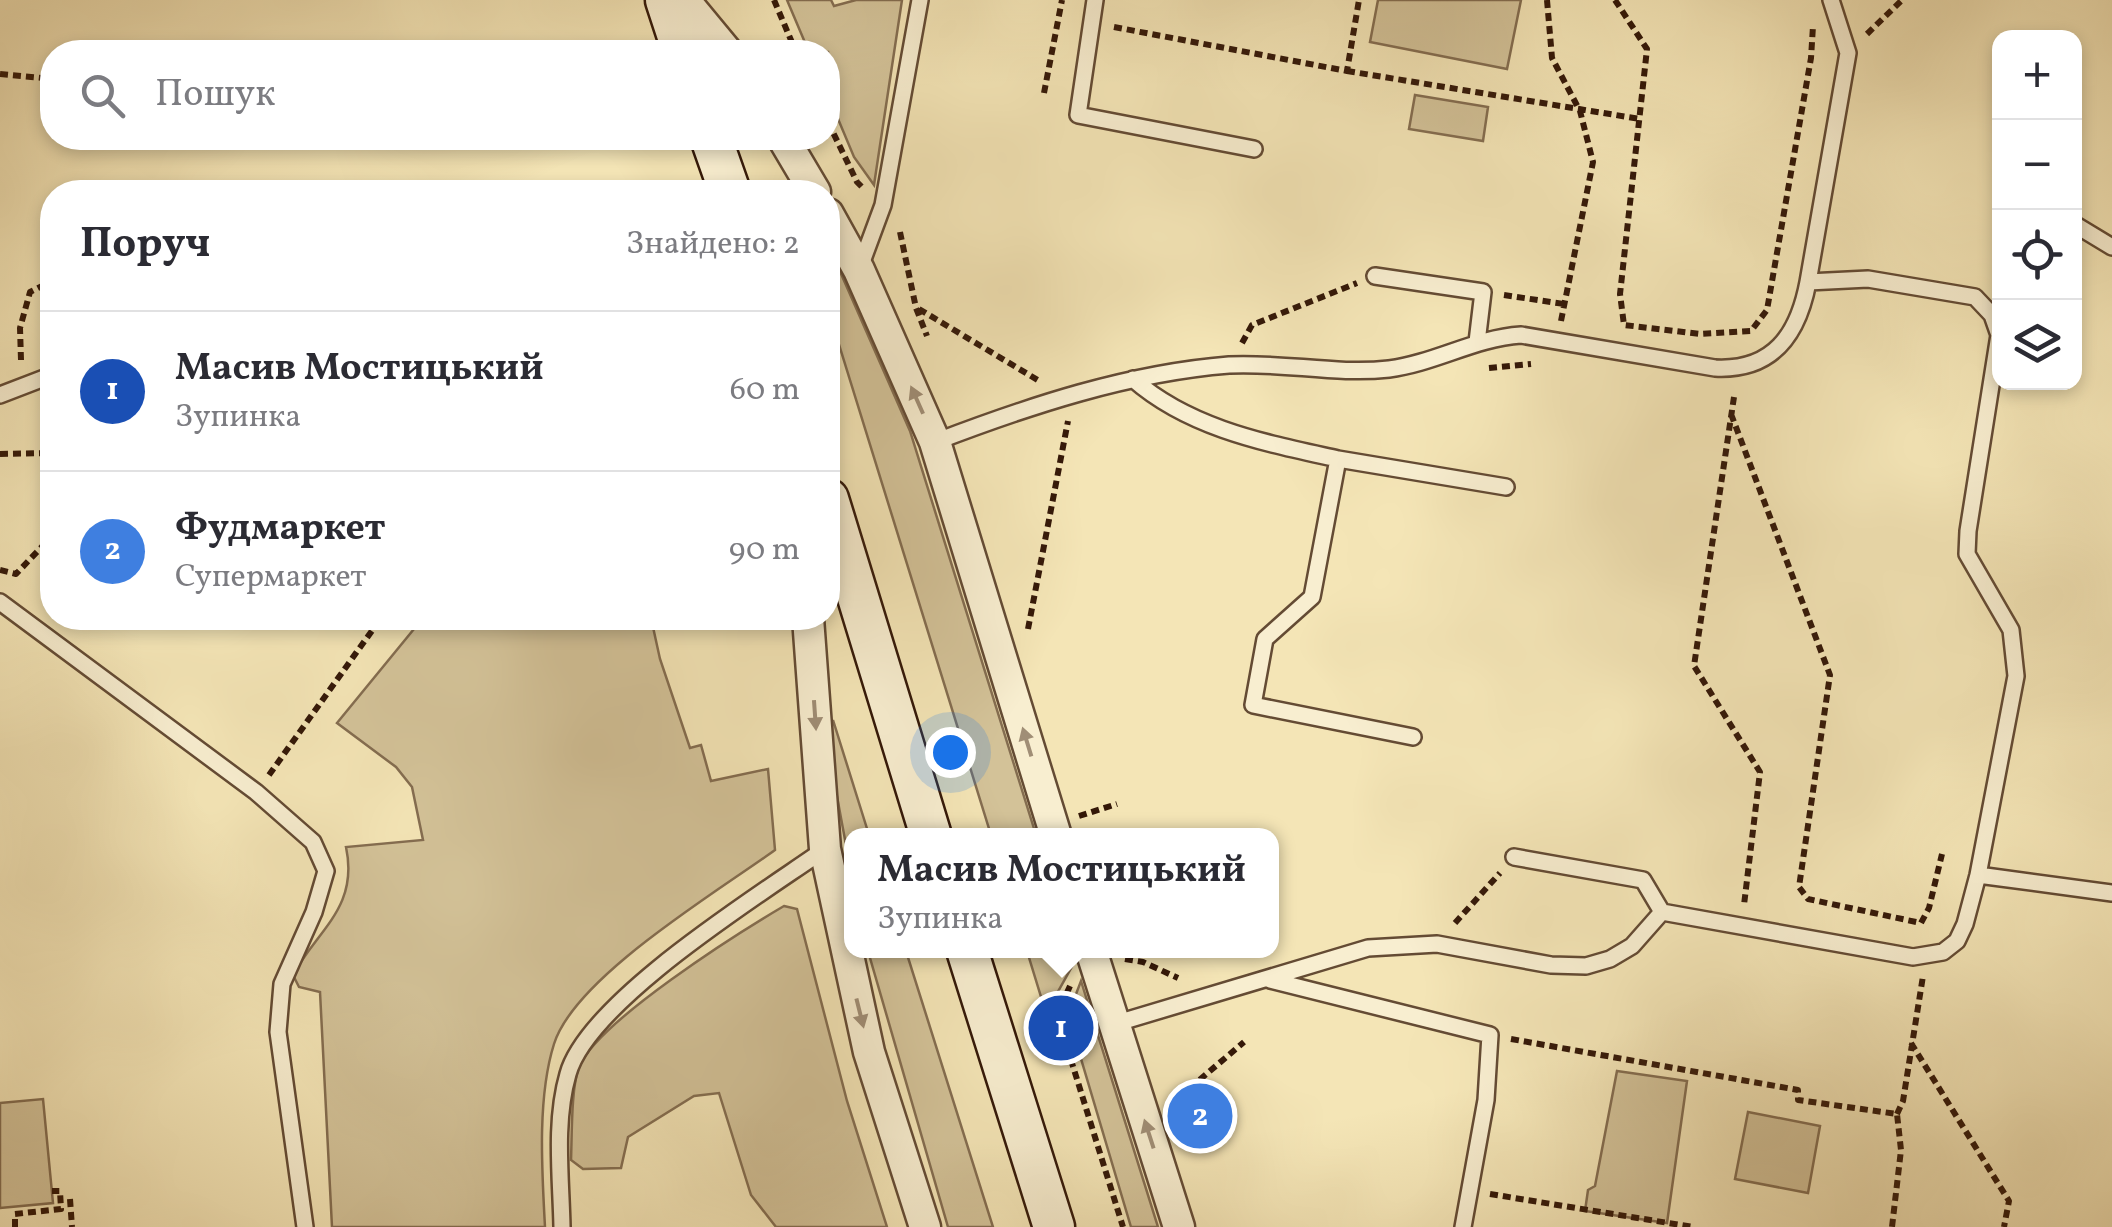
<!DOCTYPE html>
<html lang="uk">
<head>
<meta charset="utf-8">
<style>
	:root { --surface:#fff; --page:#f2f2f3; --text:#2b2b33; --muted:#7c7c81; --line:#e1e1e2; --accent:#8f2418 }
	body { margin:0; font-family:Vollkorn,serif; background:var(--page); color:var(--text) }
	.controls { position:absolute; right:30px; top:30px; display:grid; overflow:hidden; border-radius:20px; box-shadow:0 5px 15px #0003 }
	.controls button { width:90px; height:90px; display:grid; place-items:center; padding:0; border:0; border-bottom:2px solid var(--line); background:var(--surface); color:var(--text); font:50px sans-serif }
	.you { position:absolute; left:950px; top:752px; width:35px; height:35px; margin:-25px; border:8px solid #fff; border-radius:50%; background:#1a73e8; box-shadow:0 0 0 15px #1a73e833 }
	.badge { display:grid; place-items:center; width:65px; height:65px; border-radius:50%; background:var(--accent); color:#fff; font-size:32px; font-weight:700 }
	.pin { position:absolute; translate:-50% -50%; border:5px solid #fff; box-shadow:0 2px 10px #0006 }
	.popup { position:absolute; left:844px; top:828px; width:435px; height:130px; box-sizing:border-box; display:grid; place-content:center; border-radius:20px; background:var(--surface); filter:drop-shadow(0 2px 8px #0005); font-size:32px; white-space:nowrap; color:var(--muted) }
	.popup b { font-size:38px; color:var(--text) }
	.popup::after { content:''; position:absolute; left:50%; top:100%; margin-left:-20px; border:20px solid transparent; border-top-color:var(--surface) }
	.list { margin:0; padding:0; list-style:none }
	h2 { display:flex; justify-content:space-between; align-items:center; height:130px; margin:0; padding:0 40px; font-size:42px }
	h2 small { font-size:32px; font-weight:400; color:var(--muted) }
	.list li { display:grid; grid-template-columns:65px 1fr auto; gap:30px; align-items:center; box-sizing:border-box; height:160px; padding:0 40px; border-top:2px solid var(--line) }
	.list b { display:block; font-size:38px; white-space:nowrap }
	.list p { margin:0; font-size:32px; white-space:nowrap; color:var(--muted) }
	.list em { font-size:32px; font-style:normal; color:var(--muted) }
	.icon { flex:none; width:55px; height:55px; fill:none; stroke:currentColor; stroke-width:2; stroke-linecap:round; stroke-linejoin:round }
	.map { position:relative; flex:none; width:2112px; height:1227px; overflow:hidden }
	.search { position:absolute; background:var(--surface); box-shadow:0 5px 15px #0003; left:40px; top:40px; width:800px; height:110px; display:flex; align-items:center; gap:25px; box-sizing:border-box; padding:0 35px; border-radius:40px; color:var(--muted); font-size:38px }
	.panel { position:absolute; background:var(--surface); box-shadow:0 5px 15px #0003; left:40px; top:180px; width:800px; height:450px; border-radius:40px }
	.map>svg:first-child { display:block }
	.green { fill:#d3c298; stroke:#846d50; stroke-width:2.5 }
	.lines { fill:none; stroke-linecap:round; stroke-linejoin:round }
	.service-casing { stroke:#644b34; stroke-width:20 }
	.minor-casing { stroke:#644b34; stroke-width:35 }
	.secondary-casing { stroke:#341808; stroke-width:45 }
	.path { stroke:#341808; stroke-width:6; stroke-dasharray:8 5; stroke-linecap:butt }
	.service { stroke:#f8eed0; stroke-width:15 }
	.minor { stroke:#f8eed0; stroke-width:30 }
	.secondary { stroke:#f8eed0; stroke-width:40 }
	.oneway { fill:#a08e76 }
</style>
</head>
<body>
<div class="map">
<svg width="2112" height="1227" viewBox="0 0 2112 1227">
	<rect width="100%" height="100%" fill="#f4e5b6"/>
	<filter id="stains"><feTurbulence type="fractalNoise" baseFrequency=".002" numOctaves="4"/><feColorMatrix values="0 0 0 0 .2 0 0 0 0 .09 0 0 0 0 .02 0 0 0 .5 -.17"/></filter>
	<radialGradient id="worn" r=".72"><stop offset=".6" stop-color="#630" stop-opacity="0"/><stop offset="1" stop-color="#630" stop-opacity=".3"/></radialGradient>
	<!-- green -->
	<path class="green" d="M787 0H831L834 6 856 0H902L874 185 854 157 828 95V52H809Z
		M1378 0H1521L1507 69 1370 42Z
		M1415 95 1488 107 1483 141 1409 129Z
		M828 244 910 431 1036 835H991L828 309Z
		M423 618H651L660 659 690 748 701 745 711 781 768 769 775 850C717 892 575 977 554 1044 537 1098 542 1171 545 1227H332L320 992 299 987 293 975C317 930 359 908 346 847L423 840 412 787 396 767 337 723Z
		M833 720 869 835 851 836V872L828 748Z
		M784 906 797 909 847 1101 887 1227H776L751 1195 719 1093 694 1096 628 1137 621 1168 583 1169 571 1160C572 1136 571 1087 579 1067 597 1022 738 933 784 906Z
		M868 951H906L993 1227H948Z
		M1027 951H1072L1075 961 1046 1013Z
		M1081 981 1158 1227H1131L1068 1015Z
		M1617 1071 1687 1081 1667 1223 1585 1211 1588 1190 1595 1186Z
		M43 1099 53 1203 0 1208V1103Z
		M1748 1112 1820 1126 1808 1193 1735 1179Z"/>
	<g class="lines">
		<defs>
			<path id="service" d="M1095 0 1078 115 1254 149
				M2074 224 2112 247
				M859 270 883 205 920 0
				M1375 276 1483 292 1477 342
				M50 344 52 343
				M1133 379C1190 429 1266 443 1338 459L1312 597 1265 639 1253 705 1413 737
				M0 395 52 375
				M935 442C1029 406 1128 373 1229 365 1283 362 1336 375 1389 369 1435 363 1475 338 1521 335L1715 368C1773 371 1798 335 1808 282L1848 53 1831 0
				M1338 459 1506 487
				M0 602 256 792 313 842 326 871 314 912 282 984 278 1032 305 1227
				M1514 857 1643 880 1662 912
				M1978 875 2112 893
				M1270 980 1490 1035 1486 1100 1463 1227
				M1114 1024 1368 948 1437 944 1551 965 1586 966 1610 959 1632 946 1662 912 1913 957 1943 952 1957 941 1965 924 1978 875 2016 676 2011 630 1967 554 1968 531 1999 335 1992 315 1975 297 1868 279 1808 282
				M562 1227C561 1177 554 1122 568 1074 588 1001 761 894 825 849"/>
			<path id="minor" d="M684 0 727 52
				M783 138 815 192
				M828 214 859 270 935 442 1056 836
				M808 618 825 849 869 1052 925 1227
				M1091 950 1179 1227"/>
			<path id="secondary" d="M666 0 683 52
				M711 138 730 192
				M828 499 931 836
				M967 950 1054 1227"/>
		</defs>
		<!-- service casing -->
		<use href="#service" class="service-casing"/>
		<!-- minor casing -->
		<use href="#minor" class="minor-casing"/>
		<!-- secondary casing -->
		<use href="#secondary" class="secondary-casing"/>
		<!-- path -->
		<path class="path" d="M774 0 796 52
			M1547 0 1552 58 1580 111 1593 162 1561 321
			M1615 0 1647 49 1620 294 1624 325 1700 334 1751 331 1767 310 1811 58 1813 26
			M1114 27 1347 71 1359 0
			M1867 34 1902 0
			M1347 71 1640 119
			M0 74 43 78
			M1044 93 1062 0
			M828 122 857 182 862 187
			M622 192 645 187
			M900 232 916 308 927 336
			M1504 295 1564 304
			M919 309 1041 382
			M1242 343 1252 325 1357 283
			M21 360 20 328 30 292 52 281
			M1489 368 1531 364
			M1734 397 1694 666 1760 772 1744 905
			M1731 414 1830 675 1799 887 1808 899 1921 923 1929 908 1942 854
			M0 454 52 453
			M0 570 16 574 52 536
			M1028 629 1068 421
			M269 775 381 618
			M1079 816 1117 804
			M1455 923 1500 873
			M1125 959 1143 962 1178 978
			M1070 986 1057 1015 1123 1227
			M1511 1039 1798 1090V1100L1897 1114 1901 1150 1892 1227
			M1911 1043 2009 1201 2004 1227
			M1170 1105 1244 1042
			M1897 1114 1903 1101 1923 976
			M1490 1194 1693 1227
			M70 1199 72 1227
			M15 1227V1214L61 1209 60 1191H52"/>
		<!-- service -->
		<use href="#service" class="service"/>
		<!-- minor -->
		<use href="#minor" class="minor"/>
		<!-- secondary -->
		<use href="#secondary" class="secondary"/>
	</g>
	<!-- one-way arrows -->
	<defs><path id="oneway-solid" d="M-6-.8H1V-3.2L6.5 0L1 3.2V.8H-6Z" transform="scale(2.5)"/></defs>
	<g class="oneway">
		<use href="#oneway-solid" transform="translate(917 400) rotate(-114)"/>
		<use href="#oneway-solid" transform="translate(815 715) rotate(86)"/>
		<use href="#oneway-solid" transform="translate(1027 742) rotate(-107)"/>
		<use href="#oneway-solid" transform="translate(860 1013) rotate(76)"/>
		<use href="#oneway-solid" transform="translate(1149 1134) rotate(-108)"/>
	</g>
	<rect width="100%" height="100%" filter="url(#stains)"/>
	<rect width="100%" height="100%" fill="url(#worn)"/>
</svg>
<div class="controls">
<button>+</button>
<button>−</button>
<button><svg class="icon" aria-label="locate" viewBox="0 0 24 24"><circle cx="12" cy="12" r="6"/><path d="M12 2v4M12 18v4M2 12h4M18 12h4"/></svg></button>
<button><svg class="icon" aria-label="layers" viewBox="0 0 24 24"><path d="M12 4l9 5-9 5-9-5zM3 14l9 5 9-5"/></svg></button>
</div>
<div class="you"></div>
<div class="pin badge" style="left:1061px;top:1028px;background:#1a4fb4">1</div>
<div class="popup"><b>Масив Мостицький</b>Зупинка</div>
<div class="pin badge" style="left:1200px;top:1116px;background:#3f7fe0">2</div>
<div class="search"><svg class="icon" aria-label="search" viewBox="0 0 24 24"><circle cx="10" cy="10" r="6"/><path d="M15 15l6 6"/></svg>Пошук</div>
<section class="panel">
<h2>Поруч<small>Знайдено: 2</small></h2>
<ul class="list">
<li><span class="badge" style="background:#1a4fb4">1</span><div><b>Масив Мостицький</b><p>Зупинка</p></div><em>60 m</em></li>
<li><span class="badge" style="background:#3f7fe0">2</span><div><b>Фудмаркет</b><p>Супермаркет</p></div><em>90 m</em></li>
</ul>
</section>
</div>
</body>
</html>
